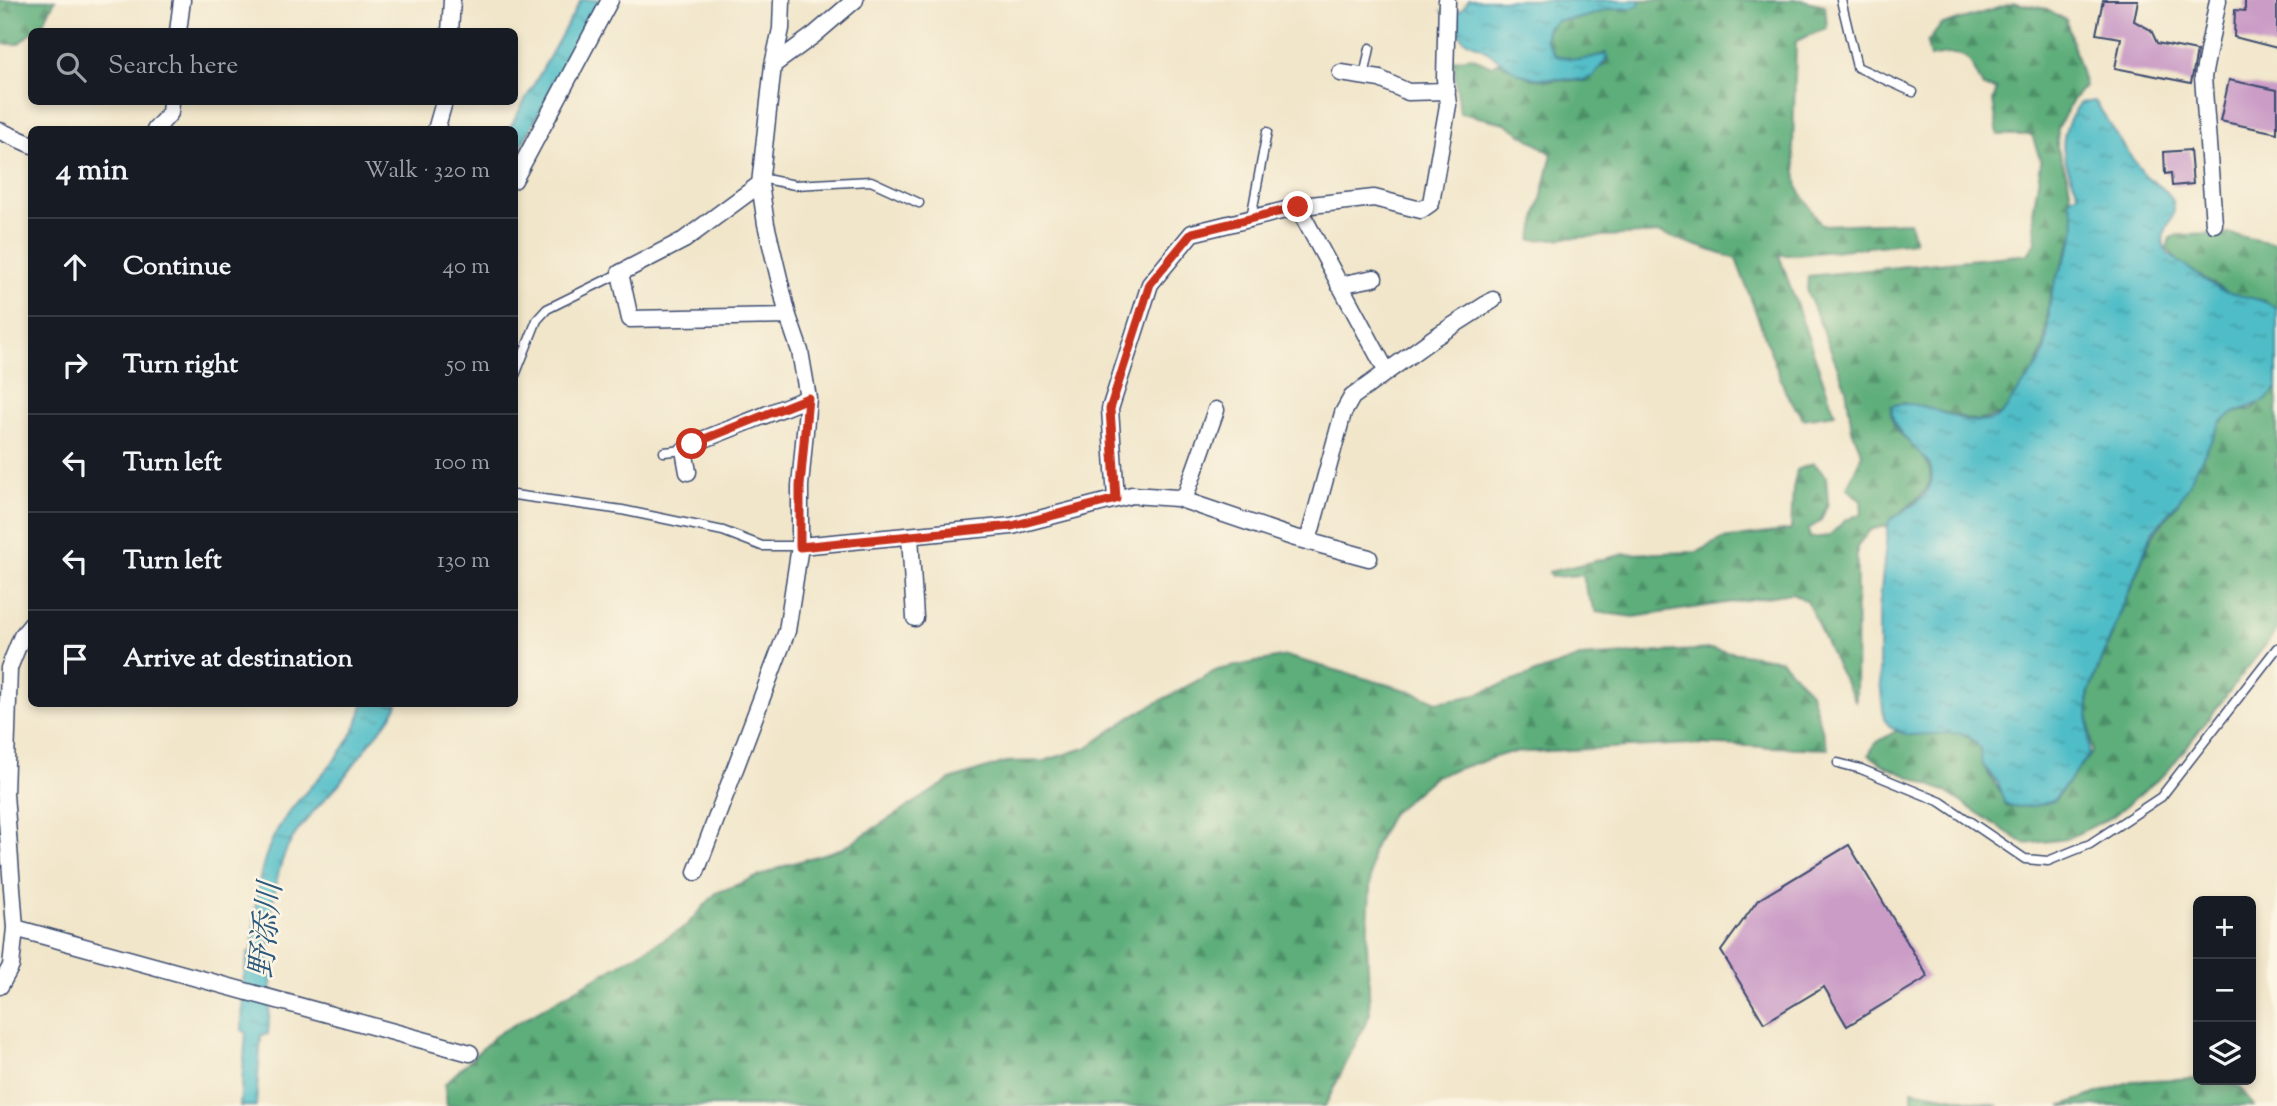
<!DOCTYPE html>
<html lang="en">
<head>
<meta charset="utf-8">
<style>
	:root { --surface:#171b24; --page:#242831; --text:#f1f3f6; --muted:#9ea1a6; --line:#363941 }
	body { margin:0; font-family:"Sorts Mill Goudy","Noto Serif JP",serif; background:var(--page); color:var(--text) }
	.controls { position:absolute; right:21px; bottom:21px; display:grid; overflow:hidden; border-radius:10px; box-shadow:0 4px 10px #0003 }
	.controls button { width:63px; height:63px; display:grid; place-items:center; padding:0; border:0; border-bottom:2px solid var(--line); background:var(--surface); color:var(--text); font:35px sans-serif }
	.stop { position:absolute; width:21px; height:21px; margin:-16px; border:5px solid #c8321e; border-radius:50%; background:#fff }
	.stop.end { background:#c8321e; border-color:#fff; box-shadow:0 2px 7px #0008 }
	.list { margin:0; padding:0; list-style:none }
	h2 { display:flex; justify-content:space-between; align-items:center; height:91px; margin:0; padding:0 28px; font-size:30px }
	h2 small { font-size:23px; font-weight:400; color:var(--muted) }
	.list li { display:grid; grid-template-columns:46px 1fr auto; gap:21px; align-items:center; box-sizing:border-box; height:98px; padding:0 28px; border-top:2px solid var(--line) }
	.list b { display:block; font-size:26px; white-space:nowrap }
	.list em { font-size:23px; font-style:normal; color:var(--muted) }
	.icon { flex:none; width:38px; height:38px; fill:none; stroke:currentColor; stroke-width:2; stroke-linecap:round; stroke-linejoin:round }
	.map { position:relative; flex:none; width:2277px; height:1106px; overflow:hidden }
	.search { position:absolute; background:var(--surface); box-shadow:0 4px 10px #0003; left:28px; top:28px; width:490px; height:77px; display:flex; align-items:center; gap:18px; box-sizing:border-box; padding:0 24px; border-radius:10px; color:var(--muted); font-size:26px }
	.panel { position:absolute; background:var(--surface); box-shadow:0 4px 10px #0003; left:28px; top:126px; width:490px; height:581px; border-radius:10px }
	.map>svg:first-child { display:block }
	.forest { fill:url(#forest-firs); stroke:#3c6e6c; stroke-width:2 }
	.water { fill:url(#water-ripples); stroke:#357692; stroke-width:2 }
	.building { fill:#ca9cc6 }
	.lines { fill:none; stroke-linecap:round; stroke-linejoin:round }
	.lane-casing { stroke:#3b4a6e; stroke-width:11 }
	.street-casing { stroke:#3b4a6e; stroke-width:19 }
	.lane { stroke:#fff; stroke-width:8 }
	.street { stroke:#fff; stroke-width:16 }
	.route { stroke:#c8321e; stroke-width:9 }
	.labels { text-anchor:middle; stroke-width:5; stroke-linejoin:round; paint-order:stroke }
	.water-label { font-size:32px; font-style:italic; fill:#2b5a7e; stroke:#fcf5e5 }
</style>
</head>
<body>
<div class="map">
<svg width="2277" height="1106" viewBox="0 0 2277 1106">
	<defs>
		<pattern id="forest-firs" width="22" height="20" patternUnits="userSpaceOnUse" patternTransform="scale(1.75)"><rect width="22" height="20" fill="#5dae7a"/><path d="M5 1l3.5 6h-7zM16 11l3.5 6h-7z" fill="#4c8e67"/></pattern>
		<pattern id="water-ripples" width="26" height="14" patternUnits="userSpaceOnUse" patternTransform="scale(1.75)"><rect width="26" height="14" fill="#4fbdc7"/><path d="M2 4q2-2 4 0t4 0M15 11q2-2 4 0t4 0" fill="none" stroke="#419aa5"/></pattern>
	</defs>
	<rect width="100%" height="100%" fill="#fcf5e5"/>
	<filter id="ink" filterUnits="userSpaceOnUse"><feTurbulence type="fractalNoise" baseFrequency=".0143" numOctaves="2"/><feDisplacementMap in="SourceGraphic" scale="14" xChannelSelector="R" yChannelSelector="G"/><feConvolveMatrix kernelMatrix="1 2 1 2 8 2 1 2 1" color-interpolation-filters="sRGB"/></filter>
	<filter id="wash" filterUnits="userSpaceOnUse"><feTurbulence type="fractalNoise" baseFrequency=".00686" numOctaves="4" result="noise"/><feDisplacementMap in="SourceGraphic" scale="28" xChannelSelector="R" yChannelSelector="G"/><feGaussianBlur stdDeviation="1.57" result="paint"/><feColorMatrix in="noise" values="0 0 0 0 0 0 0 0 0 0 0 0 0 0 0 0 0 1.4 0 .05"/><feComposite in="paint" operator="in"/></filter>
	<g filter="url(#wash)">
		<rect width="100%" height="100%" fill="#f1e6ca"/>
		<!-- forest -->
		<path class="forest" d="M0 0H55L43 23 18 44H0Z
			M1640 0H1802L1825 5 1827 28 1796 41 1793 146 1798 188 1821 225 1910 222 1915 242 1796 255H1779L1835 414 1803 419 1786 393 1736 259 1660 233 1531 240 1552 154 1505 123 1460 113 1453 60 1471 57 1492 66 1499 62 1533 79 1585 81 1607 62 1606 53 1582 60 1560 57 1552 52 1546 43 1547 30 1556 20 1578 19 1609 9 1632 8 1638 6Z
			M2015 3 2047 9 2066 20 2085 86 2072 101 2058 128 2057 147 2068 178 2076 229 2050 295 2044 346 2034 372 2002 414 1978 421 1903 403 1891 406C1888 436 1918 442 1928 465 1941 493 1901 506 1889 525L1870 530 1857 546 1856 702 1836 665 1807 601 1792 593 1634 617 1596 612 1586 591 1583 575 1551 577 1549 572 1625 554 1697 552 1722 539 1791 530 1793 489 1797 470 1814 463 1826 477 1828 503 1821 520 1808 530 1810 538 1829 536 1844 521 1862 513 1861 501 1847 488 1862 454 1852 430 1846 388 1807 291 1808 276 2028 254 2036 242 2033 213 2041 162 2032 135H1998L1993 100 1997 89 1983 87C1967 54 1968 50 1930 57L1927 43 1941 25Z
			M2230 234 2277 244V308L2265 301 2232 295 2178 262 2167 248 2170 238 2178 235Z
			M2277 389V630L2167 772 2112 817 2067 839 2025 844 1944 791 1887 767 1869 755 1874 744 1896 731 1910 734 1960 732 1979 744C1981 775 1998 780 2007 807L2054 801 2092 752 2088 712 2089 693 2151 538 2176 506 2220 423 2233 413 2252 409Z
			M1712 649 1781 660 1811 693 1828 749 1691 744 1508 753 1435 776 1391 814 1372 852 1367 943 1370 1014 1325 1106H447L445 1084 496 1035 685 927 716 893 787 865 843 848 950 780 1006 762 1044 761 1088 747 1132 716 1217 670 1286 656 1413 692 1437 702 1471 696 1580 657Z
			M2198 1078 2222 1080 2241 1088 2254 1106H2061L2132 1081Z
			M1912 1090 2000 1106H1915L1912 1101Z"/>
		<!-- water -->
		<path class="water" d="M581 0H600L515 157 514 130 509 129Z
			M1469 0H1640L1639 5 1633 8 1610 9 1581 18 1558 20 1548 27 1545 39 1556 56 1580 60 1606 54 1608 56 1594 76 1584 80 1535 78 1518 73 1479 46 1464 40 1459 33V19L1443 11 1461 10Z
			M2095 101C2111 125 2126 152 2144 174 2153 184 2165 186 2172 199 2182 222 2151 230 2169 255 2186 265 2202 280 2220 289 2238 298 2262 296 2277 309V389L2265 401 2234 413 2221 422 2181 498 2152 533 2088 694 2089 755 2053 801 2035 806 2012 807 2004 802 1998 783 1982 764 1980 748 1968 735 1958 733 1908 735 1891 728 1884 719 1879 671V609L1888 525 1890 520C1910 507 1942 492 1929 463 1916 448 1888 427 1892 406 1926 395 1964 433 1996 418 2006 413 2009 402 2016 394 2024 383 2035 372 2041 359 2051 338 2046 313 2052 291 2061 257 2086 238 2069 201L2072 196 2079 194C2061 154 2055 140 2080 103Z
			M363 704H398C391 720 378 732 367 747 357 760 348 773 338 785 322 802 305 819 293 838 271 872 272 919 269 958H273L268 1034 261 1035 256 1106H240L246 1033 242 1030 243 982 248 952H252C255 912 256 872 274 836 299 786 351 762 363 704Z"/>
		<g id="blocks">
			<!-- building -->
			<path class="building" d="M2103 0H2138L2134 21 2151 30 2157 43 2197 51 2191 83 2115 68 2121 38 2096 34Z
				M2245 0H2277V48L2234 37 2235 10 2245 11Z
				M2229 80 2277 90V133L2220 121Z
				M2190 150 2193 184 2172 186 2171 173 2165 174 2164 152Z
				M1849 845 1928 977 1847 1026 1824 987 1764 1023 1721 951 1758 900Z"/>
		</g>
	</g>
	<g filter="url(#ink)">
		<use href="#blocks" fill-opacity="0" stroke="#3b4a6e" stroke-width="2"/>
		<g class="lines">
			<defs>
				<path id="lane" d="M1841 0 1857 67 1913 92
					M1364 77 1370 48
					M761 178 795 185 871 181 919 203
					M1251 218 1267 132
					M514 378 537 320 547 309 620 273
					M664 452 684 450
					M514 495 622 510 723 531 762 546H800
					M1838 763 1861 769 1941 802 2025 859 2048 861 2090 844 2161 797 2277 648"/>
				<path id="street" d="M178 32 182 0
					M450 32 452 0
					M773 65 814 35 855 0
					M1341 73 1380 79 1408 92 1447 91
					M155 130 170 113 171 102
					M436 130 444 102
					M0 131 32 145
					M514 180 610 0
					M760 184 684 240 620 273 630 319 788 316
					M1298 207 1387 372
					M2214 224 2203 77 2218 0
					M1339 285 1374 278
					M688 472 684 450 692 444 808 398
					M1116 499 1110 409 1150 284 1192 233 1302 206 1374 198 1421 210 1431 203 1448 105 1445 79 1447 0
					M1184 500 1216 410
					M910 536 915 618
					M1308 541 1343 413 1352 397 1435 337 1493 300
					M800 546 1012 526 1132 495 1177 498 1292 537 1369 558
					M696 872 787 631 800 546V486L808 398 800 351 788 316 766 224 760 184 773 65 781 29 782 0
					M15 928 470 1053
					M0 986 11 966 15 928 5 794 9 668 22 636 32 624"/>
			</defs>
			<!-- lane casing -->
			<use href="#lane" class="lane-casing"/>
			<!-- street casing -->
			<use href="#street" class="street-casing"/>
			<!-- lane -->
			<use href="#lane" class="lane"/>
			<!-- street -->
			<use href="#street" class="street"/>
		</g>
	</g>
	<g class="lines" filter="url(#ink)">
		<!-- route -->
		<path class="route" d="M692 444 808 398 800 486V547L1012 526 1116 499 1110 409 1150 284 1192 233 1298 207"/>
	</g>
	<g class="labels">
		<!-- water labels -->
		<g class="water-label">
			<text transform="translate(265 930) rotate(-84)" y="11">野添川</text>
		</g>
	</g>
</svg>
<div class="controls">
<button>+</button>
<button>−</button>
<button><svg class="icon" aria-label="layers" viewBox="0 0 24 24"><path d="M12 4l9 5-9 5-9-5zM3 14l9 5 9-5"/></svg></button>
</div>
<div class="stop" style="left:692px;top:444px"></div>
<div class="stop end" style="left:1298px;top:207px"></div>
<div class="search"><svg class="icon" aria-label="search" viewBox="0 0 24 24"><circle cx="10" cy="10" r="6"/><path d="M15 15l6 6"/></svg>Search here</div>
<section class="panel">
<h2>4 min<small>Walk · 320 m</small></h2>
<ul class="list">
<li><svg class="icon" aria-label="ahead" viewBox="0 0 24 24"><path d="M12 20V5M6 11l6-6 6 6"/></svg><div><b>Continue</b></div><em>40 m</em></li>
<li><svg class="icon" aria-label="right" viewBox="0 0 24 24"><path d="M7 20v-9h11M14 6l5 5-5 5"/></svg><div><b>Turn right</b></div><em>50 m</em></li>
<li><svg class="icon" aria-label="left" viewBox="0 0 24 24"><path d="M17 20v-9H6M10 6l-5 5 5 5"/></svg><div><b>Turn left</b></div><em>100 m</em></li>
<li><svg class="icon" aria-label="left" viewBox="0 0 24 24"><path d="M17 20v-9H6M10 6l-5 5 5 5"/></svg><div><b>Turn left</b></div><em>130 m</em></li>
<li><svg class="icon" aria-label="arrive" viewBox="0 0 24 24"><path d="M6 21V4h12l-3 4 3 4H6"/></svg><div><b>Arrive at destination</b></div></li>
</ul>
</section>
</div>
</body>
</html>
